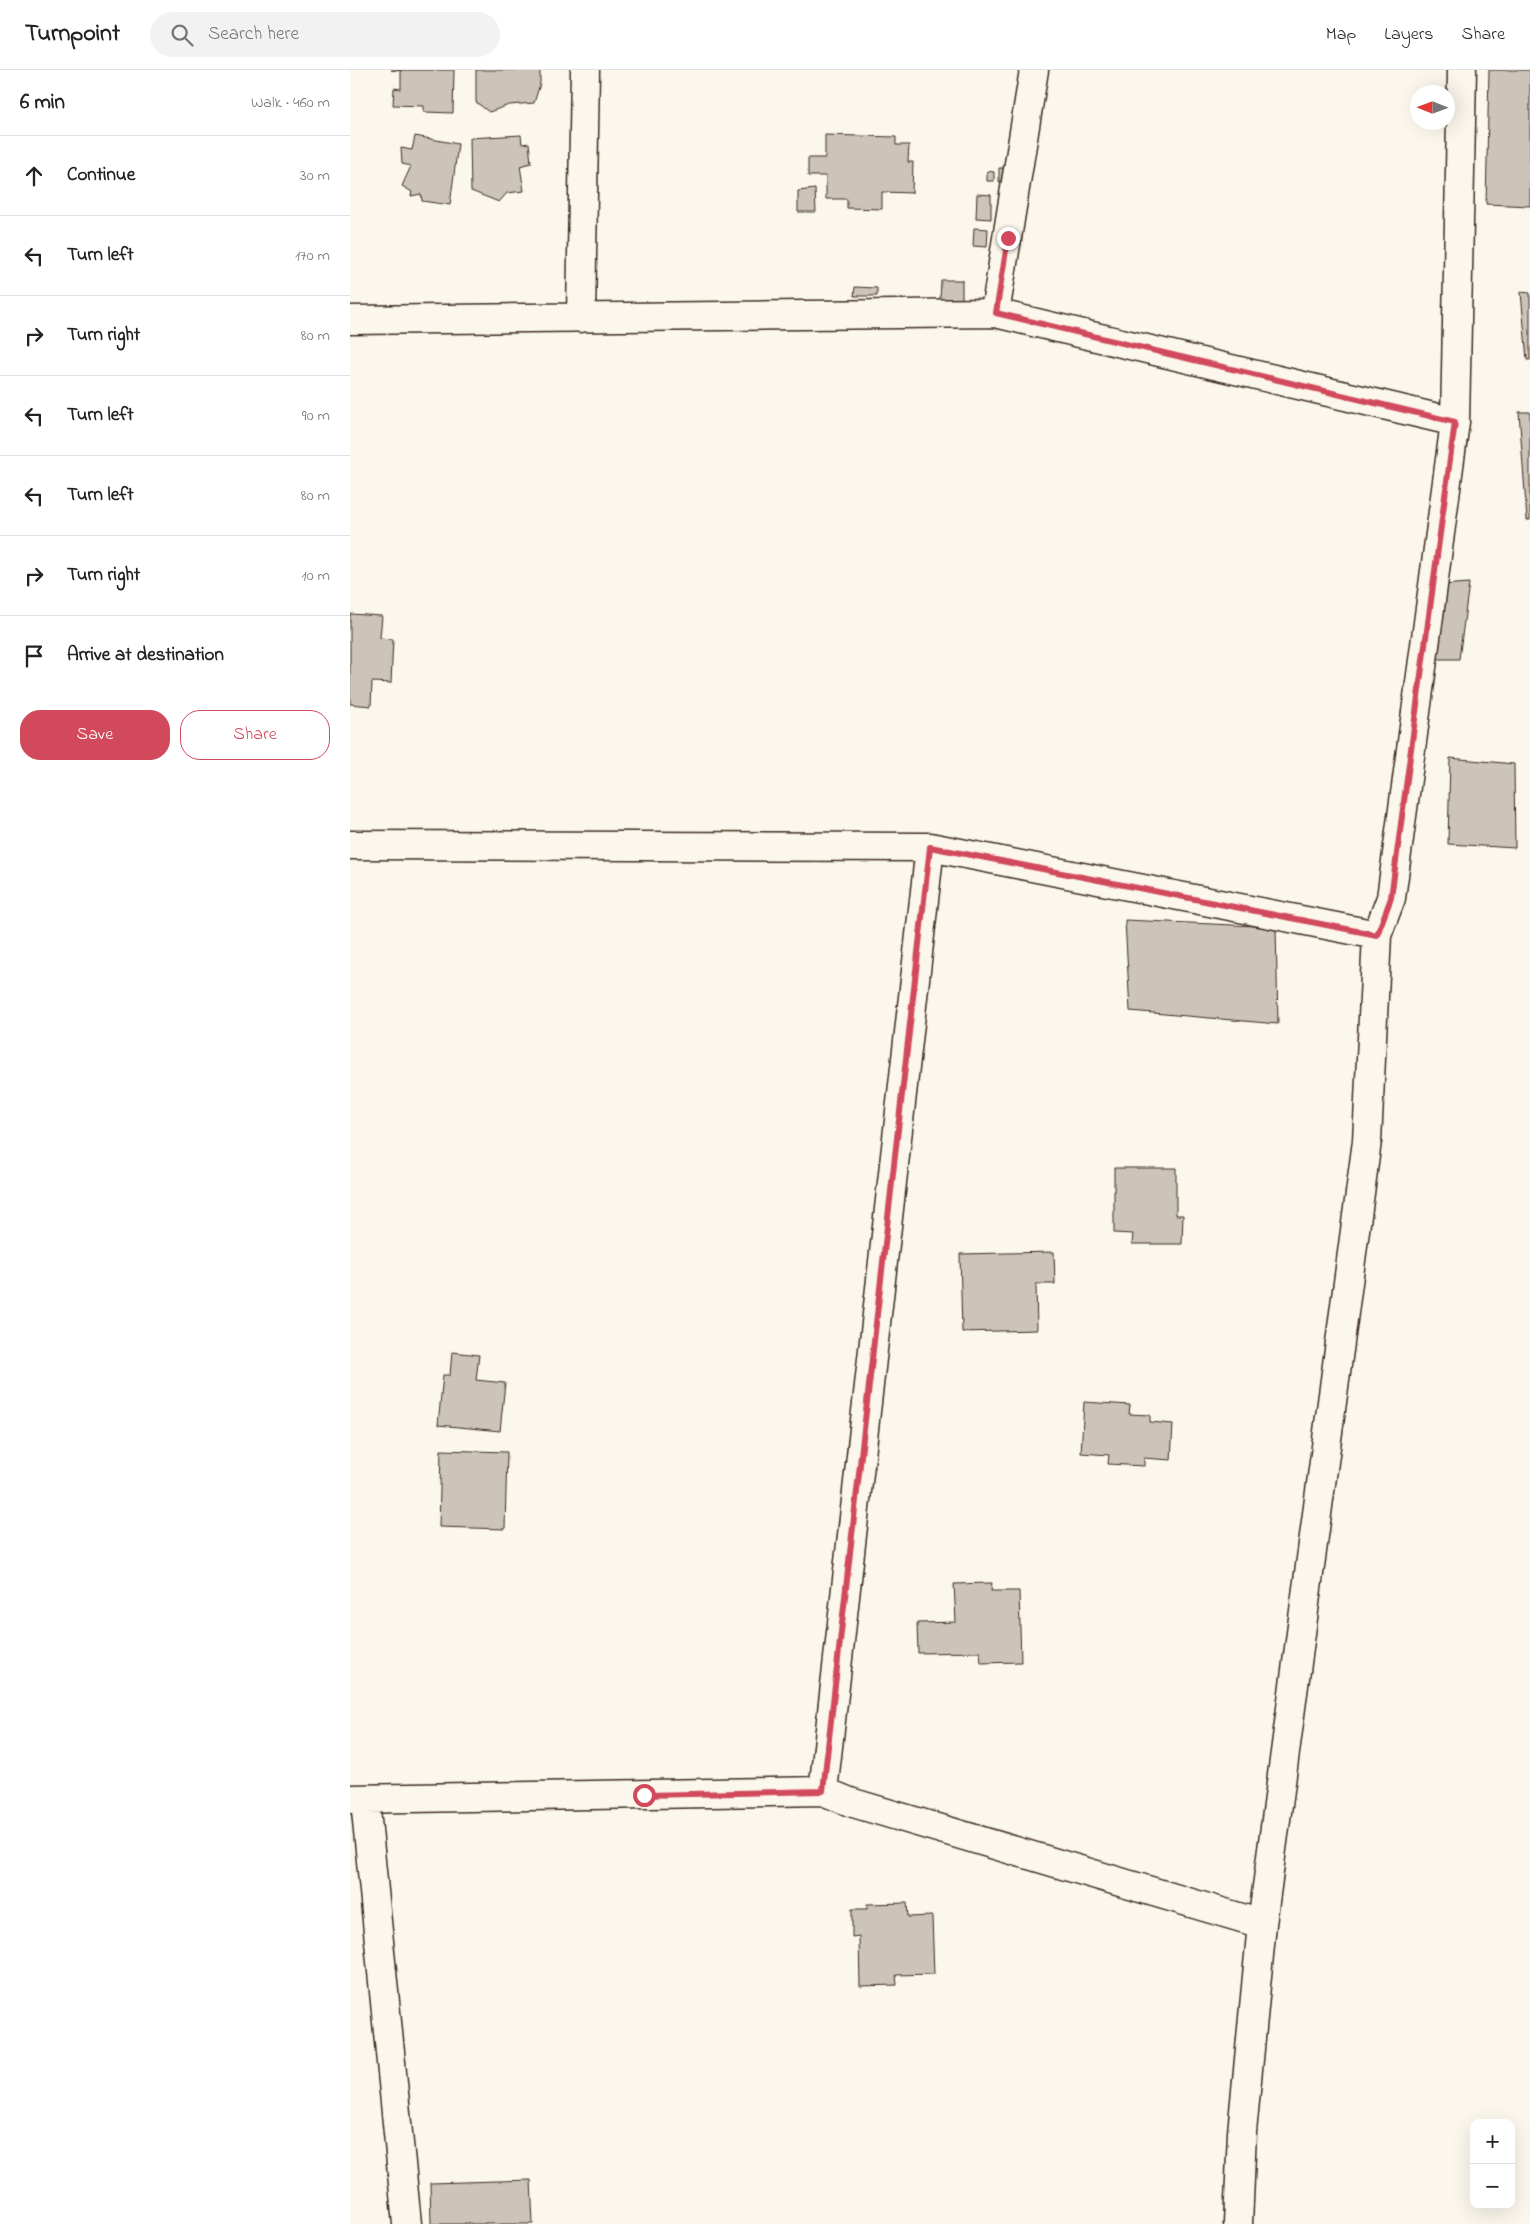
<!DOCTYPE html>
<html lang="en">
<head>
<meta charset="utf-8">
<style>
	:root { --surface:#fff; --page:#f2f2f2; --text:#222; --muted:#767676; --line:#e0e0e0; --accent:#d1495b }
	body { margin:0; font-family:"Indie Flower",sans-serif; background:var(--page); color:var(--text) }
	.controls { position:absolute; right:15px; bottom:15px; display:grid; overflow:hidden; border-radius:10px; box-shadow:0 5px 20px #0002 }
	.controls button { width:45px; height:45px; display:grid; place-items:center; padding:0; border:0; border-bottom:1px solid var(--line); background:var(--surface); color:var(--text); font:25px sans-serif }
	.compass { position:absolute; left:1060px; top:15px; width:45px; height:45px; border-radius:50%; background:var(--surface); box-shadow:0 5px 20px #0002; rotate:271deg }
	.stop { position:absolute; width:15px; height:15px; margin:-11px; border:4px solid #d1495b; border-radius:50%; background:#fff }
	.stop.end { background:#d1495b; border-color:#fff; box-shadow:0 1px 5px #0008 }
	.list { margin:0; padding:0; list-style:none }
	h2 { display:flex; justify-content:space-between; align-items:center; height:65px; margin:0; padding:0 20px; font-size:21px }
	h2 small { font-size:16px; font-weight:400; color:var(--muted) }
	.list li { display:grid; grid-template-columns:32px 1fr auto; gap:15px; align-items:center; box-sizing:border-box; height:80px; padding:0 20px; border-top:1px solid var(--line) }
	.list b { display:block; font-size:19px; white-space:nowrap }
	.list em { font-size:16px; font-style:normal; color:var(--muted) }
	.actions { display:flex; gap:10px; padding:15px 20px }
	.actions a { flex:1; padding:11px 0; border:1px solid var(--accent); border-radius:20px; text-align:center; font-size:18px; color:var(--accent) }
	.actions .main { background:var(--accent); color:#fff }
	.icon { flex:none; width:28px; height:28px; fill:none; stroke:currentColor; stroke-width:2; stroke-linecap:round; stroke-linejoin:round }
	.map { position:relative; flex:none; width:1180px; height:2154px; overflow:hidden }
	header { display:flex; align-items:center; gap:30px; box-sizing:border-box; height:70px; padding:0 25px; background:var(--surface); border-bottom:1px solid var(--line) }
	header strong { font-size:24px }
	nav { display:flex; gap:28px; margin-inline-start:auto; font-size:18px }
	.search { width:350px; height:45px; background:var(--page); display:flex; align-items:center; gap:12px; box-sizing:border-box; padding:0 18px; border-radius:28px; color:var(--muted); font-size:19px }
	main { display:flex }
	aside { flex:1; background:var(--surface) }
	.map>svg:first-child { display:block }
	.building { fill:#ccc4b9; stroke:#3b2a1e }
	.lines { fill:none; stroke-linecap:round; stroke-linejoin:round }
	.minor-casing { stroke:#3b2a1e; stroke-width:31 }
	.minor { stroke:#fbf7ec; stroke-width:28 }
	.route { stroke:#d1495b; stroke-width:6 }
</style>
</head>
<body>
<header>
<strong>Turnpoint</strong>
<div class="search"><svg class="icon" aria-label="search" viewBox="0 0 24 24"><circle cx="10" cy="10" r="6"/><path d="M15 15l6 6"/></svg>Search here</div>
<nav><a>Map</a><a>Layers</a><a>Share</a></nav>
</header>
<main>
<aside>
<h2>6 min<small>Walk · 460 m</small></h2>
<ul class="list">
<li><svg class="icon" aria-label="ahead" viewBox="0 0 24 24"><path d="M12 20V5M6 11l6-6 6 6"/></svg><div><b>Continue</b></div><em>30 m</em></li>
<li><svg class="icon" aria-label="left" viewBox="0 0 24 24"><path d="M17 20v-9H6M10 6l-5 5 5 5"/></svg><div><b>Turn left</b></div><em>170 m</em></li>
<li><svg class="icon" aria-label="right" viewBox="0 0 24 24"><path d="M7 20v-9h11M14 6l5 5-5 5"/></svg><div><b>Turn right</b></div><em>80 m</em></li>
<li><svg class="icon" aria-label="left" viewBox="0 0 24 24"><path d="M17 20v-9H6M10 6l-5 5 5 5"/></svg><div><b>Turn left</b></div><em>90 m</em></li>
<li><svg class="icon" aria-label="left" viewBox="0 0 24 24"><path d="M17 20v-9H6M10 6l-5 5 5 5"/></svg><div><b>Turn left</b></div><em>80 m</em></li>
<li><svg class="icon" aria-label="right" viewBox="0 0 24 24"><path d="M7 20v-9h11M14 6l5 5-5 5"/></svg><div><b>Turn right</b></div><em>10 m</em></li>
<li><svg class="icon" aria-label="arrive" viewBox="0 0 24 24"><path d="M6 21V4h12l-3 4 3 4H6"/></svg><div><b>Arrive at destination</b></div></li>
</ul>
<div class="actions"><a class="main">Save</a><a>Share</a></div>
</aside>
<div class="map">
<svg width="1180" height="2154" viewBox="0 0 1180 2154">
	<rect width="100%" height="100%" fill="#fbf7ec"/>
	<filter id="ink" filterUnits="userSpaceOnUse"><feTurbulence type="fractalNoise" baseFrequency=".02" numOctaves="2"/><feDisplacementMap in="SourceGraphic" scale="10" xChannelSelector="R" yChannelSelector="G"/><feConvolveMatrix kernelMatrix="1 2 1 2 8 2 1 2 1" color-interpolation-filters="sRGB"/></filter>
	<g filter="url(#ink)">
		<!-- building -->
		<path class="building" d="M104 0 103 43 74 42V36L43 35 44 18 51 19V1L41 0Z
			M126 0H190V14L184 33 159 35 139 42 126 32Z
			M1139 0H1180V136L1136 134Z
			M171 65 172 74 179 73 181 93 170 96 174 121 157 123 149 132 121 121 120 68Z
			M475 65 546 67V75H559L558 92H563L562 123 532 122V139L497 138V129H476V106H458V88H475Z
			M65 66 108 74 100 135 72 131 71 124 61 126 62 122 52 116 61 96 52 94 51 78 62 80Z
			M649 98H658V113H649Z
			M637 101 644 102V111H637Z
			M465 119 466 142H448V121Z
			M627 124 641 125V149L626 148Z
			M624 158 638 159 637 177 623 176Z
			M591 210H612V230H590Z
			M505 217 527 218V226H504Z
			M1171 222 1180 223V290H1177Z
			M1169 342H1180V450H1177Z
			M1119 513 1109 589H1084L1093 515Z
			M0 544 32 546 30 568 43 569 41 613 22 612 21 636 0 634Z
			M1100 688 1164 694 1165 778 1098 774Z
			M775 850 926 857 928 954 780 941Z
			M764 1098H826V1145H833L832 1174H782L783 1164 764 1163Z
			M704 1182 705 1214H686L687 1260 612 1262 610 1184Z
			M102 1282 129 1285 126 1310 155 1313 150 1361 88 1355 93 1305H100Z
			M734 1332 780 1335 779 1344 800 1345V1352L823 1354 821 1390 794 1388V1396L758 1394 759 1385 731 1383Z
			M91 1380 157 1382 155 1459 89 1457Z
			M642 1513 641 1521H669L671 1592 631 1593 630 1582 568 1583 567 1553 606 1552 604 1514Z
			M557 1833 558 1847 582 1846 584 1904 546 1905 547 1915 510 1916 509 1866 502 1867V1839H517V1834Z
			M181 2110 183 2154H81L80 2113Z"/>
		<g class="lines">
			<defs>
				<path id="minor" d="M645 243 684 0
					M231 248 235 0
					M0 250 645 243 1105 352
					M0 775 580 777 1027 865
					M473 1721 580 777
					M0 1729 473 1721 500 1732 912 1854
					M15 1730 57 2154
					M888 2154 892 2062 912 1854 1017 1071 1027 865 1041 828 1105 352 1112 0"/>
			</defs>
			<!-- minor casing -->
			<use href="#minor" class="minor-casing"/>
			<!-- minor -->
			<use href="#minor" class="minor"/>
		</g>
	</g>
	<g class="lines" filter="url(#ink)">
		<!-- route -->
		<path class="route" d="M294 1725 473 1721 580 777 1027 865 1041 828 1105 352 646 243 658 168"/>
	</g>
</svg>
<div class="controls">
<button>+</button>
<button>−</button>
</div>
<svg class="compass" viewBox="-18 -18 36 36"><path d="M0-13l5 13h-10z" fill="#e53935"/><path d="M0 13l5-13h-10z" fill="#767676"/></svg>
<div class="stop" style="left:294px;top:1725px"></div>
<div class="stop end" style="left:658px;top:168px"></div>
</div>
</main>
</body>
</html>
